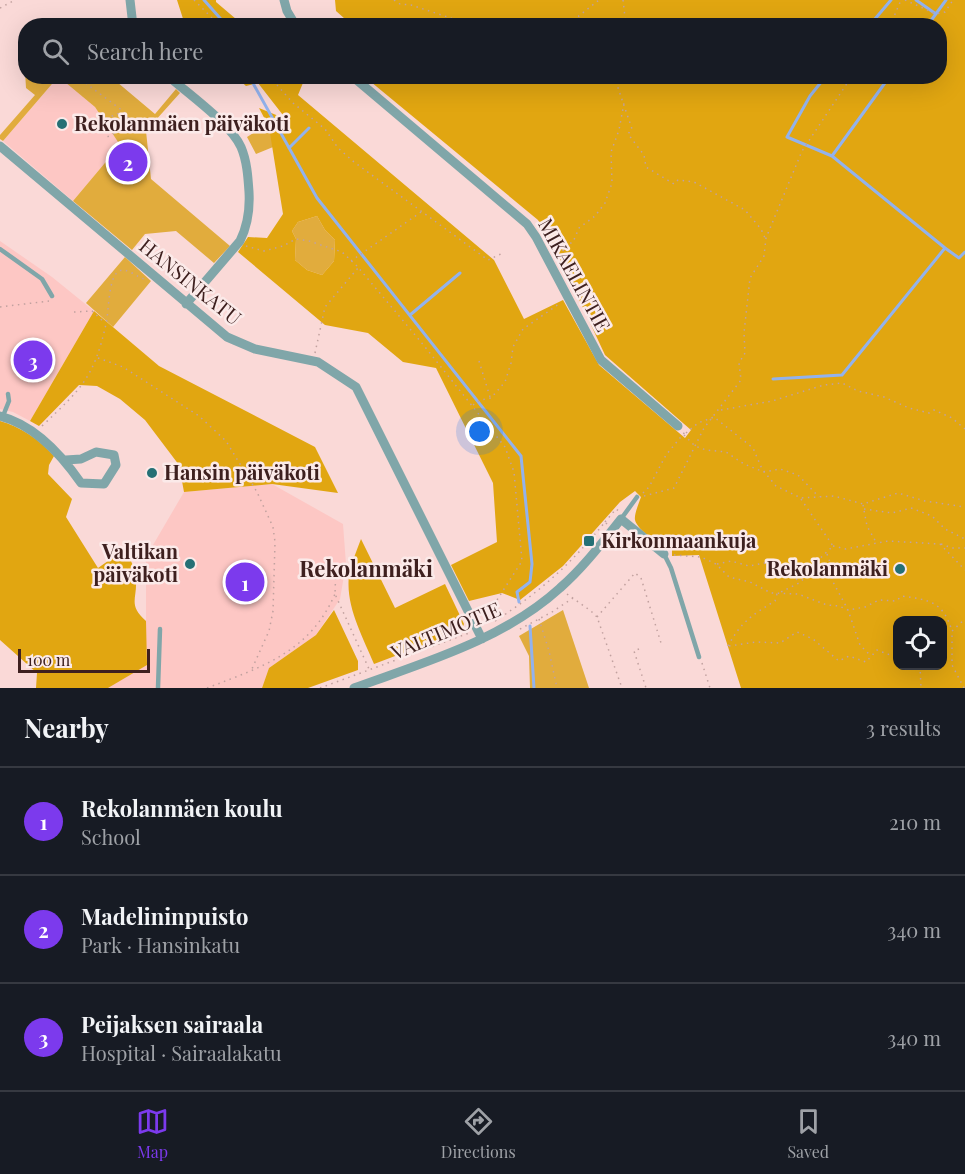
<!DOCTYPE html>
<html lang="en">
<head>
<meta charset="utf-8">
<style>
	:root { --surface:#171b24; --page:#242831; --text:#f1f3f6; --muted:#9ea1a6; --line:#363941; --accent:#7c3aed }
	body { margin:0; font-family:"Playfair Display",serif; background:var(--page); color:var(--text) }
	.controls { position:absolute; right:18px; bottom:18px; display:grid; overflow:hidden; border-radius:12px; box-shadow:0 6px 24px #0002 }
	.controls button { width:54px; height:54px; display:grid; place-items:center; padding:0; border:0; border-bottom:2px solid var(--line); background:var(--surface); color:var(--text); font:30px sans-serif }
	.scale { position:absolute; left:18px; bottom:15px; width:132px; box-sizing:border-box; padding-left:6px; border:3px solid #3e201f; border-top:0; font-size:16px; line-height:21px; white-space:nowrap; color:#3e201f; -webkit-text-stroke:4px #fbeae9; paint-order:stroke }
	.you { position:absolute; left:480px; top:432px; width:21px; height:21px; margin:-15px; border:4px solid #fff; border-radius:50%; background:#1a73e8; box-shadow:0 0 0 9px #1a73e833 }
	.badge { display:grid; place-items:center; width:39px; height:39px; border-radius:50%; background:var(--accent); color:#fff; font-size:20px; font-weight:700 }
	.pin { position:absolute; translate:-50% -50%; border:3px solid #fff; box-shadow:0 2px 6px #0006 }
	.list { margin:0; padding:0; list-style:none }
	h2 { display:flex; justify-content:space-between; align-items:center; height:78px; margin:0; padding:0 24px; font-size:26px }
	h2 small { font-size:20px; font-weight:400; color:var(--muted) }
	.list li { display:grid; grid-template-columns:39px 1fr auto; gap:18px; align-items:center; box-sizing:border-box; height:108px; padding:0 24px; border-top:2px solid var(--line) }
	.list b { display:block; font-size:22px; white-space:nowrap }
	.list p { margin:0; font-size:20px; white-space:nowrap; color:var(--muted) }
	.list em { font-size:20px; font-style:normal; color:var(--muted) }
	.icon { flex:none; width:33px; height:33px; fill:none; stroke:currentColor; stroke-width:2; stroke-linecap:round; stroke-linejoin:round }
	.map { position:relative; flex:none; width:965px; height:688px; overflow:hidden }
	.search { position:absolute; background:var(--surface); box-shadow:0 6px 24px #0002; left:18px; right:18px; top:18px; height:66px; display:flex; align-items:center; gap:15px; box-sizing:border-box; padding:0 21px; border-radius:24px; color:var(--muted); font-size:22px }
	.sheet { height:402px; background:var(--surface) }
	nav { display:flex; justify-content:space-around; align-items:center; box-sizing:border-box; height:84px; border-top:2px solid var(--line); background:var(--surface); font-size:16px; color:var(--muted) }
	nav a { display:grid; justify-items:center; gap:3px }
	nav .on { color:var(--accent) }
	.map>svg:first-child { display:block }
	.built { fill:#fdc7c4 }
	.green { fill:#e1ac3d }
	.forest { fill:#e1a611; fill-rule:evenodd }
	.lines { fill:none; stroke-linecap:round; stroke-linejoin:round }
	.stream { stroke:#92b2ed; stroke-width:3 }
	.path { stroke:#c1a19f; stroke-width:1.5; stroke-dasharray:1.5 4.5; stroke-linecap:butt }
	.lane { stroke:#80a6a9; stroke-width:4.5 }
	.street { stroke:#80a6a9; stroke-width:9 }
	.poi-dot { fill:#257075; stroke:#fbeae9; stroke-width:2 }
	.labels { text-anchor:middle; stroke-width:5; stroke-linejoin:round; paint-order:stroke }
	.poi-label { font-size:20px; font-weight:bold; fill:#3e201f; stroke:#fbeae9; text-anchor:start }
	.street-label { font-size:20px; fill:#3e201f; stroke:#fbeae9 }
	.quarter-label { font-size:22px; font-weight:bold; fill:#3e201f; stroke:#fbeae9 }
</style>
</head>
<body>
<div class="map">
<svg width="965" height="688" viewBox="0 0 965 688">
	<rect width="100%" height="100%" fill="#fad9d7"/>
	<!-- built -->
	<path class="built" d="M59 76 95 107 120 145 73 201 3 141Z
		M0 241 52 277 94 311 30 421 13 412 0 409Z
		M272 484 343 524 346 564 340 599 316 635 269 668 262 688H108L146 665V557L184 492Z"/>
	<!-- green -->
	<path class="green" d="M25 52 26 76 58 77 3 141 0 139V135L35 95 26 88 24 54Z
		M59 77H111L155 114 176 89 180 93 146 131 151 179 230 246 214 263 176 231 145 234 132 250 73 201 120 145 95 107Z
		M267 124 278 145 256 154 247 137Z
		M317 216 325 230 335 240 334 261 322 275 307 270 295 260 296 239 292 231 298 222Z
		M125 257 151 281 113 327 86 303Z
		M563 610 589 688H530L529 656 519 636Z"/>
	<!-- forest -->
	<path class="forest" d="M177 0H216V2L243 25H185Z
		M335 0H965V688H741L699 555 672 556V550C663 548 637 530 635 520 634 514 639 503 641 497L635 491 620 502 563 566 520 600 502 593 469 601 451 565 497 542 493 483 436 368 403 362 368 333 325 325 238 252 248 237 267 238 283 214 269 127 259 108 286 119 258 83 246 86 236 77H303L305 78 298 95 494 260 524 319 563 300 599 365 685 438 691 430 605 355 564 267 538 220 365 77 940 76V26H353L336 11ZM317 216 325 230 335 240 334 261 322 275 307 270 295 260 296 239 292 231 298 222ZM898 620H942V666H898Z
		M94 311 159 366 315 447 338 493 272 484 184 492 179 465 145 420 120 399 97 386 79 385 39 426 30 421Z
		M0 421C21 427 40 440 54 456L49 465 48 474 72 499 66 517 98 568 125 549C130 558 136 570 136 581 137 599 128 605 146 621L147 665 108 688H36L37 673 0 640Z
		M361 539 395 608 445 584 464 624 461 631 374 664C362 635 343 602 350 570 353 560 357 549 361 539Z
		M334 610 358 661V670L308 688H262L269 668 316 635Z"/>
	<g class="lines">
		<!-- stream -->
		<path class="stream" d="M204 0 227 26
			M916 0 936 14
			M869 26 891 0
			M927 26 946 0
			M249 76 317 198 521 456 532 564 530 582 517 592 519 602
			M826 76 810 96 787 137 832 156
			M289 148 309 128
			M945 248 959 258 965 252
			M410 315 460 273
			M773 379 842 375 945 248 832 156 890 76
			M530 626 534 688"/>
		<!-- path -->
		<path class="path" d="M194 0 220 26
			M394 0 400 4 411 5 475 26
			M623 0 626 26
			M905 0 936 14 945 12 953 0
			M0 8 15 0
			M571 26 575 19 599 0
			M890 26 901 0
			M76 76 123 111 133 124 107 137
			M269 76 293 103 325 129 338 148 354 162 488 260 503 253
			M614 76 632 129 628 134 644 155 646 167 674 184 678 180 694 182 745 210 761 229 765 238
			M95 123 122 112
			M133 124 142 125 153 117
			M246 246 264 251 283 246 296 239 309 241 342 252 357 266 421 342 505 447 514 472 522 561 497 600 495 607 498 619
			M351 261 421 212
			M564 269 563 247 573 242 579 228 595 216 605 203 612 183 611 152 619 130 624 103
			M0 307 49 301
			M74 312 92 311 105 323
			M315 353 325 307 358 268
			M98 358 123 367 199 416 226 441 257 492 273 527 275 542 273 611 269 631 251 671
			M479 361 490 397
			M473 405 480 400 491 398 505 382 511 363 513 347 523 329 559 304
			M721 410 772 401 824 385 842 383 858 391 884 397 909 408 929 413 934 410 952 418 965 429
			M42 426C81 389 94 378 106 324 109 312 108 277 119 271 126 267 137 277 144 279
			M686 433 698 423 714 417 753 448 762 469 776 486 801 498 834 496 863 504 898 493 925 501 965 507
			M684 435 695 446 706 450 726 452 744 464 764 472 780 469 798 475 819 497
			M643 493 649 487 666 455 685 432
			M644 496 674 488 704 428 741 380 739 363 745 353 744 333 750 278 764 256 766 238 802 151 852 76
			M863 505 867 526 876 542
			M864 509 892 513 911 508 932 516 945 529 965 539
			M605 522 616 509 619 511
			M941 544 952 548H965
			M833 546 846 549 888 541 940 544 965 570
			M827 554 832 568V580L848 610 860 645 870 655
			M674 555 701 557 716 564 729 577 750 582 771 593 798 594 827 605 839 606 848 610 865 607 879 600 896 601 902 596C929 600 943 601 952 631
			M717 564 731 561 749 566 764 563 800 581
			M336 566 335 594 369 669
			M567 594 591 611 597 617 622 688
			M597 617 635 573 641 578 661 643
			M539 619 549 651 557 688
			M495 621C540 592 571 564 605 522L607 524
			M520 629 552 612 573 598
			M728 646C741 622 752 615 775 601L777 594 801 582 812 566 833 546 801 499
			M729 646 756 642 780 643 797 632 813 639 839 661 849 656 866 662 877 650 898 658
			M639 649 634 651 646 688
			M702 663 710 688
			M920 666 921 688
			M207 688C262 667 310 652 335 594
			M320 688 469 633
			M964 688 952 665V631L965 619"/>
		<!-- lane -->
		<path class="lane" d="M0 249 42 279 52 296
			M3 416 9 401 8 394
			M621 519 637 497
			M664 554 671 568 699 657
			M158 688 160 629"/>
		<!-- street -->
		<path class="street" d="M130 0 133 26
			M284 0 287 11 296 26
			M168 76C187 93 231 124 241 147 247 161 248 177 249 192 250 210 248 225 240 241L186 304
			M352 76 527 224 536 237 601 360 678 426
			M0 146 227 337 255 349 318 362 356 387 482 639
			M0 416C35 425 61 454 81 483L104 484 116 465 114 455 96 452 81 459 66 460
			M354 688C425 662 503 640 560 588 583 568 602 543 621 519L664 554"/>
	</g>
	<!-- markers -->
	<g class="poi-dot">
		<circle cx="62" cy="124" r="6"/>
		<circle cx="152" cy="473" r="6"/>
		<rect x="583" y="535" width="12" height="12" rx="3"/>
		<circle cx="190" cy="564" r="6"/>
		<circle cx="900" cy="569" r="6"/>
	</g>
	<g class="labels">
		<!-- poi labels -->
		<g class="poi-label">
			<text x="74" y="131">Rekolanmäen päiväkoti</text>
			<text x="164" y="480">Hansin päiväkoti</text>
			<text x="601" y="548">Kirkonmaankuja</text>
			<text x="178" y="559" text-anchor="end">Valtikan<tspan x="178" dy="23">päiväkoti</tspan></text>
			<text x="888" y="576" text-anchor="end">Rekolanmäki</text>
		</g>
		<!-- street labels -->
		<g class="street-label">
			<text transform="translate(574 275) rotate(61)" y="7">MIKAELINTIE</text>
			<text transform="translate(190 282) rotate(39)" y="7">HANSINKATU</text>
			<text transform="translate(446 631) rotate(-23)" y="7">VALTIMOTIE</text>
		</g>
		<!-- quarter labels -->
		<g class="quarter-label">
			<text x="366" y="577">Rekolanmäki</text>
		</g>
	</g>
</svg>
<div class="controls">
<button><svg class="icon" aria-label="locate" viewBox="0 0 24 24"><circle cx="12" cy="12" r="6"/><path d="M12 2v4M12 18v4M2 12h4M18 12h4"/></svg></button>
</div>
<div class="scale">100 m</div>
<div class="you"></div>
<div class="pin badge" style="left:245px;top:582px">1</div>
<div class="pin badge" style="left:128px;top:162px">2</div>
<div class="pin badge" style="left:33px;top:360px">3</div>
<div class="search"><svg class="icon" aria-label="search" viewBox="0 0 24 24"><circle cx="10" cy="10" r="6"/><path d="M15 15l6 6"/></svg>Search here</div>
</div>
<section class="sheet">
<h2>Nearby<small>3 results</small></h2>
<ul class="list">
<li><span class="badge">1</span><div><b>Rekolanmäen koulu</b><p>School</p></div><em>210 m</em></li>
<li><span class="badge">2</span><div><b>Madelininpuisto</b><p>Park · Hansinkatu</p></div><em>340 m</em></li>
<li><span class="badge">3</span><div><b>Peijaksen sairaala</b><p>Hospital · Sairaalakatu</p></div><em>340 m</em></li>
</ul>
</section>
<nav>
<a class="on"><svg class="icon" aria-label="map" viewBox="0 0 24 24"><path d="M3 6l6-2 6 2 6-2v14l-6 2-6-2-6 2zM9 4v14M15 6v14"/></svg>Map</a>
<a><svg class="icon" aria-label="directions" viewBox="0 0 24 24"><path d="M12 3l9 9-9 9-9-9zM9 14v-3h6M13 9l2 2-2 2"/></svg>Directions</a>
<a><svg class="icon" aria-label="saved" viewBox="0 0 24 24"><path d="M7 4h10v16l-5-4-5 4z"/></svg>Saved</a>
</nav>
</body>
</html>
